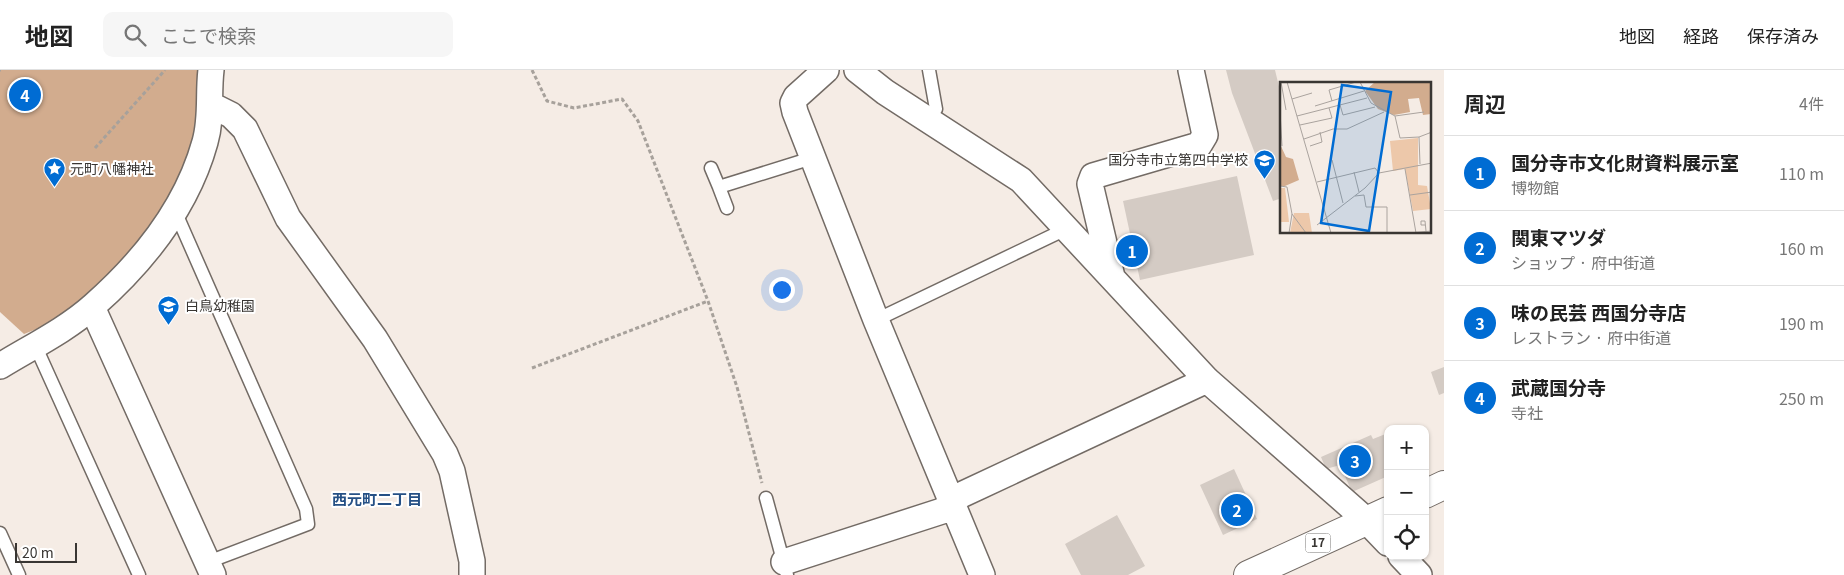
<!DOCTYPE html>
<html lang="ja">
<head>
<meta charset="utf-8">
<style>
	:root { --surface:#fff; --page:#f6f6f6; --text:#222; --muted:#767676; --line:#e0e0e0; --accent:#006cd3 }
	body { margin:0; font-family:Georgia,"Noto Sans JP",serif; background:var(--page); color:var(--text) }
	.controls { position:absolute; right:15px; bottom:15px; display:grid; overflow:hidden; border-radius:10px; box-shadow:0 1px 4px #0004 }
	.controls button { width:45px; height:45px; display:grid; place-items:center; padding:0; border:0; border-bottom:1px solid var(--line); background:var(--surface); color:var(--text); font:25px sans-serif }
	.scale { position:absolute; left:15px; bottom:12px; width:62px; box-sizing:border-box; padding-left:5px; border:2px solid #393633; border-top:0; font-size:14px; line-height:18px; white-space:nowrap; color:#393633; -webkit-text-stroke:4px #fff; paint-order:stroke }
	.you { position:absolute; left:781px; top:219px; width:18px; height:18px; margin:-12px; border:4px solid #fff; border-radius:50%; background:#1a73e8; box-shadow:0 0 0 8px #1a73e833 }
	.badge { display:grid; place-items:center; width:32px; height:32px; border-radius:50%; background:var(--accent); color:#fff; font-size:16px; font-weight:700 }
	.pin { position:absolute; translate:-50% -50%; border:2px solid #fff; box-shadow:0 1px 5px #0006 }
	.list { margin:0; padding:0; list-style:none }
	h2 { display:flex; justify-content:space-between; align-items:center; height:65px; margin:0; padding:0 20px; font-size:21px }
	h2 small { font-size:16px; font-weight:400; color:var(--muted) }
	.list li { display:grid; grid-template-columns:32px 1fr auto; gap:15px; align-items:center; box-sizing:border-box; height:75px; padding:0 20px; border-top:1px solid var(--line) }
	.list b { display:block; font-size:19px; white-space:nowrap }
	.list p { margin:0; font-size:16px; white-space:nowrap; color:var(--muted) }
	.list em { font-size:16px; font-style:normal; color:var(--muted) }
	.icon { flex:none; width:28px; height:28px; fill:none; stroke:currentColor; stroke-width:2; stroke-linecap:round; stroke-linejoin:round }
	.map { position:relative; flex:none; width:1444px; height:505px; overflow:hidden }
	header { display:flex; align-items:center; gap:30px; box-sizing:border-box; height:70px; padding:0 25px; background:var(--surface); border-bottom:1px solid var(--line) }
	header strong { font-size:24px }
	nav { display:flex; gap:28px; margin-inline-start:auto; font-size:18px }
	.search { width:350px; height:45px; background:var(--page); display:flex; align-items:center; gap:12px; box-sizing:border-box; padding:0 18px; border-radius:10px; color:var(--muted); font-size:19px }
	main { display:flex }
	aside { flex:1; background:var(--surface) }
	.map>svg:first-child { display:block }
	.forest { fill:#d2ac8e }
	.building { fill:#d4cbc4 }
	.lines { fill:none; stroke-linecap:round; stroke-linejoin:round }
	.lane-casing { stroke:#736b65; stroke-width:15 }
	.street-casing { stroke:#736b65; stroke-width:28 }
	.primary-casing { stroke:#736b65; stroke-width:30 }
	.path { stroke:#a7a19b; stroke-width:3; stroke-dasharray:4 2.5; stroke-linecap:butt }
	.lane { stroke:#fff; stroke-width:12 }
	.street { stroke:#fff; stroke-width:25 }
	.primary { stroke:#fff; stroke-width:28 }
	.labels { text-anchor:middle; stroke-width:4; stroke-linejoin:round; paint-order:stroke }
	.shield { fill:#fff; stroke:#747270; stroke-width:1 }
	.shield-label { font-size:12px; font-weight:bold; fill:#393633 }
	.poi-label { font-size:14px; fill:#393633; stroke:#fff; text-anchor:start }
	.neighbourhood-label { font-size:15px; font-weight:bold; fill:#255085; stroke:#fff }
	.inset-road { fill:none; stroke:#aaa39e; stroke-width:1 }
	.view { fill:#006cd3; fill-opacity:0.15; stroke:#006cd3; stroke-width:2.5 }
	.inset-edge { fill:none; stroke:#393633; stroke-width:2.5 }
</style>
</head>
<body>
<header>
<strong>地図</strong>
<div class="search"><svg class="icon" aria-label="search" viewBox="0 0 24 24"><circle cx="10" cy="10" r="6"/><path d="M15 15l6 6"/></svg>ここで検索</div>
<nav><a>地図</a><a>経路</a><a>保存済み</a></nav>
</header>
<main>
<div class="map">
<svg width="1444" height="505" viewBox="0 0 1444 505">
	<rect width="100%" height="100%" fill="#f5ece5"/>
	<!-- forest -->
	<path class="forest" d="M0 0H211L195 103 92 237 24 264 0 242Z"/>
	<!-- building -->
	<path class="building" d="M1226 0H1275L1282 29V128L1273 131 1232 23Z
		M1237 106 1254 185 1140 210 1123 131Z
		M1444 297V323L1439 325 1431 302Z
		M1388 363V406L1352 422 1340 395 1326 399 1321 387 1371 365 1373 369Z
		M1234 399 1257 449 1223 465 1200 415Z
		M1117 445 1145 496 1128 505H1081L1065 474Z"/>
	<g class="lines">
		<defs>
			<path id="lane" d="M926 50 936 39 929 0
				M711 98 719 117 812 88
				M719 117 727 138
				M175 141 306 439 308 454 208 492
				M876 250 1066 159
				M35 275 139 505
				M766 428 787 505
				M0 463 19 505"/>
			<path id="street" d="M826 0 796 27 793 33 795 42 876 250 982 505
				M857 0 885 22 1021 110 1207 310 1366 450 1388 473
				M211 35 231 45 245 59 288 148 375 269 445 384 452 401 472 491V505
				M1112 207 1090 114 1093 106 1199 75 1205 65 1191 0
				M92 237 213 505
				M0 296C31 277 66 260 93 236 143 192 187 137 205 72 212 48 208 24 211 0
				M1401 486 1419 505
				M784 492 942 441 961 425 1207 310"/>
			<path id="primary" d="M1425 424 1444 415
				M1248 505 1388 441"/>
		</defs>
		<!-- lane casing -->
		<use href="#lane" class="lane-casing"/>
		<!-- street casing -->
		<use href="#street" class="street-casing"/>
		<!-- primary casing -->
		<use href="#primary" class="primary-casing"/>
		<!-- path -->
		<path class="path" d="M0 0H1
			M532 0 547 31 574 38 622 29 638 51 708 231 737 317 762 413
			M95 78 165 0
			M532 298 708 231"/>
		<!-- lane -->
		<use href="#lane" class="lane"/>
		<!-- street -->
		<use href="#street" class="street"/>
		<!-- primary -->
		<use href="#primary" class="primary"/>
	</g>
	<!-- icons -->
	<defs>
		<symbol id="school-pin" viewBox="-11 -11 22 30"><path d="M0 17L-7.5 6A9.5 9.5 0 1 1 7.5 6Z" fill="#006cd3" stroke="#fff"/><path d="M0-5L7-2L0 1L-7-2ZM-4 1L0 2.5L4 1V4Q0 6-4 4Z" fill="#fff"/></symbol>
		<symbol id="sight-pin" viewBox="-11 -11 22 30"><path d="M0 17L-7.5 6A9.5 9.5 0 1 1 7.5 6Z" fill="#006cd3" stroke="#fff"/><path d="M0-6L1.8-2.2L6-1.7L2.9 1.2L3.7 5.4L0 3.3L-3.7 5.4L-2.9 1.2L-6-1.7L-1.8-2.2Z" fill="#fff"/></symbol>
	</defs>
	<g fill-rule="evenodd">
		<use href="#school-pin" x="1252" y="78" width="25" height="34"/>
		<use href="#sight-pin" x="42" y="86" width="25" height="34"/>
		<use href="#school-pin" x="156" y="224" width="25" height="34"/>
	</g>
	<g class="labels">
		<!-- shield labels -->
		<rect class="shield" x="1305.5" y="463.5" width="25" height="19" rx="4"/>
		<g class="shield-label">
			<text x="1318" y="477">17</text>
		</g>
		<!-- poi labels -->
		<g class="poi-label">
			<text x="1248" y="95" text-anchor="end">国分寺市立第四中学校</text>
			<text x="70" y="104">元町八幡神社</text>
			<text x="185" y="241">白鳥幼稚園</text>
		</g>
		<!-- neighbourhood labels -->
		<g class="neighbourhood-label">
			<text x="377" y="435">西元町二丁目</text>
		</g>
	</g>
	<!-- overview -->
	<g transform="translate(1280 12)">
		<rect width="151" height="151" fill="#f5ece5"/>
		<path d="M138 56V103L147 104 151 127 133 129 125 87 113 89 110 59ZM0 106H5L9 140H0ZM14 131H29L32 151H10Z" fill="#edc8aa"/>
		<path d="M95 0H151V32L143 33 139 16 128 17 130 30 114 33 98 27 85 9ZM0 62 6 75 13 77 19 98 5 104H0Z" fill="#d2ac8e"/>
		<path class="inset-road" d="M1 0 6 28M7 0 51 151M80 0 91 21 115 34 120 56 139 55 152 50M12 17 32 11M52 19 49 8 76 0M60 23 63 33 95 25M35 24 84 9M0 30 2 64M17 34 87 16M115 34 144 30M20 43 52 36 49 26M139 55 140 82M24 57 53 47H67L104 30M30 64 42 60 40 50M52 78 63 121M125 87 136 151M74 90 79 110M37 100 95 86 99 91M0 104 7 105 12 132 9 151M130 113 152 110M75 114 84 113 86 125H107V151M12 132 26 151M37 143 85 106 99 91 152 81M145 143H141V139H145L146 149M128 151 152 149"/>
		<path class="view" d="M62 3 111 10 89 149 41 141Z"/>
		<rect width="151" height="151" class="inset-edge"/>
	</g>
</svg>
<div class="controls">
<button>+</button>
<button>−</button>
<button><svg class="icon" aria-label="locate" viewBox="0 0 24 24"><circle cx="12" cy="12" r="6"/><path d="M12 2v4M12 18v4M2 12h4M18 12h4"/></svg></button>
</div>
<div class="scale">20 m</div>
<div class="you"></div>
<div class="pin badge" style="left:1132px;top:181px">1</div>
<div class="pin badge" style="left:1237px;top:440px">2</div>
<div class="pin badge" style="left:1355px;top:391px">3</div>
<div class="pin badge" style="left:25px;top:25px">4</div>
</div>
<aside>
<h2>周辺<small>4件</small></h2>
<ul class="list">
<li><span class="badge">1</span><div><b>国分寺市文化財資料展示室</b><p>博物館</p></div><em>110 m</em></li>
<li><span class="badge">2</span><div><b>関東マツダ</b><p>ショップ · 府中街道</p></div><em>160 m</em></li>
<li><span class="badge">3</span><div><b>味の民芸 西国分寺店</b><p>レストラン · 府中街道</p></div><em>190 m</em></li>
<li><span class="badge">4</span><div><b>武蔵国分寺</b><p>寺社</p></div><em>250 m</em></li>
</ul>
</aside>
</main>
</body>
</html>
